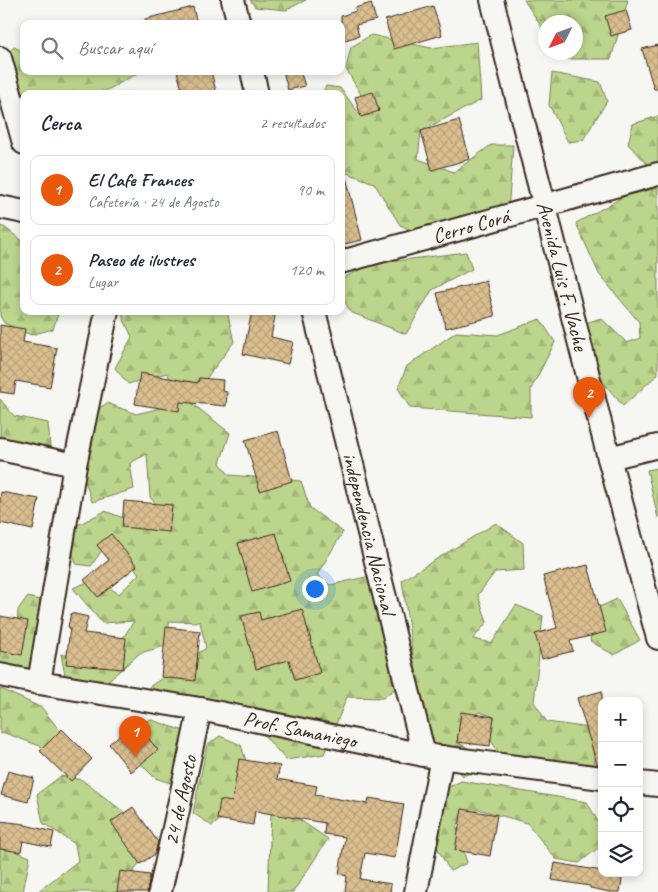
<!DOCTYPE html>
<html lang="es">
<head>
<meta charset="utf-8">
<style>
	:root { --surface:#fff; --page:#f2f2f3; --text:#1f2937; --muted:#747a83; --line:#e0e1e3; --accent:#ea580c }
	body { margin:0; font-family:Caveat,sans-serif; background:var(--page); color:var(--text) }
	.controls { position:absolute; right:15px; bottom:15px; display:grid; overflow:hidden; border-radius:10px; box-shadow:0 2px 8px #0003 }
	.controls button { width:45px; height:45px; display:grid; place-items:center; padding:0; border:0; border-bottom:1px solid var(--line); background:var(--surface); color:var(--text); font:25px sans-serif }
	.compass { position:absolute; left:538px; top:15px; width:45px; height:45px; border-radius:50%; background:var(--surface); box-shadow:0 2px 8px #0003; rotate:228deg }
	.you { position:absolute; left:314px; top:588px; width:18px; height:18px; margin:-12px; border:4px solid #fff; border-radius:50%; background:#1a73e8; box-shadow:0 0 0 8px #1a73e833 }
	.badge { display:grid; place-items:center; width:32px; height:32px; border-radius:50%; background:var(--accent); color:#fff; font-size:16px; font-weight:700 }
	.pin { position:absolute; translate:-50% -41px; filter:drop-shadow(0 1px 2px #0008) }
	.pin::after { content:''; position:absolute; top:26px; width:18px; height:15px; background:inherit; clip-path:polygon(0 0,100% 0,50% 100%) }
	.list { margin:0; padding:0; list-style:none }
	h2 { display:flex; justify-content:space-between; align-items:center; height:65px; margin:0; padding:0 20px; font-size:21px }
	h2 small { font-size:16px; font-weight:400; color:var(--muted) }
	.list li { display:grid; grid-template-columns:32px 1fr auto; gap:15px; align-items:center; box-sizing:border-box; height:70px; margin:0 10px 10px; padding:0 10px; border:1px solid var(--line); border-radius:10px }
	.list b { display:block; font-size:19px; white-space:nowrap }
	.list p { margin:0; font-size:16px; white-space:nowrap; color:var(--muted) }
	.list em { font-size:16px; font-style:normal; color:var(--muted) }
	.icon { flex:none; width:28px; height:28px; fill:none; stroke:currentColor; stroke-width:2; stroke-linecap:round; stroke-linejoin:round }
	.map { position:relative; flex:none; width:658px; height:892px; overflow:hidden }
	.search { position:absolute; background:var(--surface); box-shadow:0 2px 8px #0003; left:20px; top:20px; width:325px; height:55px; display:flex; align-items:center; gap:12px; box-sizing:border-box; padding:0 18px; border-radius:10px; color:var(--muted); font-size:19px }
	.panel { position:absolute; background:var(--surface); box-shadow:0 2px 8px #0003; left:20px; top:90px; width:325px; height:225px; border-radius:10px }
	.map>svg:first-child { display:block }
	.forest { fill:url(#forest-firs); stroke:#7b8055 }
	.garden { fill:#bbd58c; stroke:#7b8055 }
	.building { fill:url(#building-cross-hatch); stroke:#3b2a1e }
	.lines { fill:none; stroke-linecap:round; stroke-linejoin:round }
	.minor-casing { stroke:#3b2a1e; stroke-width:26 }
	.minor { stroke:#f6f6f2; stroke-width:22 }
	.labels { text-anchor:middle; stroke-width:4; stroke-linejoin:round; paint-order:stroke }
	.street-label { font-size:21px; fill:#3b2a1e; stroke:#f6f6f2 }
</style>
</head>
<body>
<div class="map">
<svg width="658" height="892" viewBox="0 0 658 892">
	<defs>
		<pattern id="forest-firs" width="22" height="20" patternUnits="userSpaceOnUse" patternTransform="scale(1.25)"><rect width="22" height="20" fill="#bbd58c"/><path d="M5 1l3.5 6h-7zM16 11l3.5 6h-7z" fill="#a2b778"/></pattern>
		<pattern id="building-cross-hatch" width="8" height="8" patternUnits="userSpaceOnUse" patternTransform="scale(1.25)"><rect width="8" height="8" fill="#dabe8f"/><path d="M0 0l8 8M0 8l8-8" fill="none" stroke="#bca37b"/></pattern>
	</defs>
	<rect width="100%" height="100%" fill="#f6f6f2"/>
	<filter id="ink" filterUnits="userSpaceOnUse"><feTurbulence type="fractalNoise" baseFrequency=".02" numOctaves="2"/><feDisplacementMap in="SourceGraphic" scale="10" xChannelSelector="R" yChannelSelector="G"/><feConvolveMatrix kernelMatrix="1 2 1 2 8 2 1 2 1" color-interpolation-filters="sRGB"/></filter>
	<g filter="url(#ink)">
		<!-- forest -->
		<path class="forest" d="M250 0H306L286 10 255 7Z
			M524 0H628L611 59H564L559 53 576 52V22H546L545 32Z
			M371 35 431 48 477 42 481 100 421 131 418 159 454 172 491 145H513L508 213 429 238 400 225 374 183 341 171V94H322L326 86 340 88 361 116 373 115 346 69 351 47Z
			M14 47 24 52V71H142L100 94H24V137L0 61Z
			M552 73 600 82 607 101 583 140 568 142 549 105Z
			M658 116V169L654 171 628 144 633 124Z
			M658 188V374L623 406 577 351 573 327 601 318 627 343 640 338 639 322 599 274 576 223 625 196Z
			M0 226 4 227 24 242V311H59L53 329 31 335 4 323 0 316Z
			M466 252 472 269 432 290 406 334 350 312 341 293V279L372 264Z
			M120 311H227L234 342 189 401 230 433 220 463 229 475 301 481 310 508 343 532 317 575 330 585 366 577 393 614 400 685 383 698 347 697 324 754 286 760 261 732 149 700V687L206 648 200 622 169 621V645L140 653 95 692 80 693 65 675 61 654 105 665 134 621 102 623 73 588 96 579 119 594 139 574 111 537 91 566 76 564 66 531 105 511 152 529 164 514 150 497 147 454 130 463 134 489 92 502 73 444 78 422 107 403 136 414 169 406 177 393 167 373 128 384 115 368 132 337Z
			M540 319 555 342 531 389V417L410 408 398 388 407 366 456 332 498 335Z
			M0 399 14 416 48 423 51 456 0 439Z
			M496 523 523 543 524 570 495 572 478 595 487 622 473 639 492 643 516 605 543 616 534 702 547 722 590 728 596 773 503 759 490 739 494 717 480 712 461 721 457 742 496 763 463 776 424 734 402 580Z
			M27 597 40 600 42 668 0 674V647L16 646 18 610Z
			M617 599 640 640 614 655 590 641 595 609Z
			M1 689 42 708 60 731 48 749 5 733 0 734V690Z
			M149 719 187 732 177 785 155 778 141 764 132 736Z
			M220 736 241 745 256 793 212 826 193 813 207 745Z
			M61 776 82 780 129 816 143 857 121 892H37L78 861 75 844 43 823 37 794Z
			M461 781 587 802 602 829V845L579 863 556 859 527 823 478 809 456 825 467 863 450 871 430 835 441 791Z
			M285 810 328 839 293 892H268L271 814Z
			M0 845 30 857 23 892H0Z"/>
		<!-- garden -->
		<path class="garden" d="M658 468V518L647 470Z"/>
		<!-- building -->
		<path class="building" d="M371 3 376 20 356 25 359 36 341 41V16L356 11 355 8Z
			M433 6 442 35 394 49 385 20Z
			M193 7 197 24H146L145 19Z
			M626 10 632 30 611 36 605 16Z
			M658 45V89H654L642 49Z
			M177 71H211L216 92 208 94H183Z
			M283 71H300L305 86 288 90Z
			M373 92 379 111 361 117 355 97Z
			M459 120 470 159 432 170 421 131Z
			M341 177H346L362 240 341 245Z
			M486 281 495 316 446 328 437 293Z
			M252 311H276L271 337 293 342 288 364 243 354Z
			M0 325 25 329 23 342 57 348 50 387 16 381 14 394 0 392Z
			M140 373 198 383 199 378 223 380 222 391 227 392 226 406 180 402 179 411 135 404Z
			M278 431 292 481 260 491 245 440Z
			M1 492 39 499 33 530 0 523V499Z
			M124 501 172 505 169 532 122 527Z
			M276 533 290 581 252 592 238 543Z
			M111 534 137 566 98 597 84 580 109 560 97 545Z
			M588 565 606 632 570 641 573 651 542 659 535 634 557 628 543 576Z
			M302 609 320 673 295 680 289 660 256 669 241 616 259 612 261 620Z
			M71 613 88 617 84 633 126 638 123 669 66 664 70 627H68Z
			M0 616 28 621 22 655 0 651Z
			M166 627 200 631 195 681 161 677Z
			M602 691V765L597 764 577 698Z
			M461 712 494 717 490 746 457 742Z
			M135 722 158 750 131 772 109 744Z
			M62 729 92 759 71 781 40 751Z
			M239 759 280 766 277 779 317 786 315 795 368 804 369 798 404 804 395 858 365 853 360 879 391 884 390 892H345L347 876 339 874 345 837 324 834 325 823 255 811 253 825 217 819 220 800 232 802Z
			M8 771 34 778 28 802 1 795Z
			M133 807 158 842 155 854 140 864 111 822Z
			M462 809 497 815 490 856 455 850Z
			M0 821 25 824V825L54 832 51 847 23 841 21 852 0 849Z
			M555 863 602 871V873H623L620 892H610L590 888V886L552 880Z
			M120 871 150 875 147 892H117Z"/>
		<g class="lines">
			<defs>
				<g id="minor">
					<path d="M233 0 239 24"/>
					<path id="s1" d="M492 0 609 458 658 638"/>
					<path d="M0 58 24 143"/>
					<path d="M252 71 257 94"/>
					<path d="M0 207 24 212"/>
					<path id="s2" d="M341 262 658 174"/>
					<path id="s3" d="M314 311 424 755"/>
					<path d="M0 449 75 465"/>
					<path d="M609 458 658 446"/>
					<path id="s4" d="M0 675 39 683 200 709 424 755 602 778"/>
					<path d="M39 683 75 465 107 311"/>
					<path d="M639 783 658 785"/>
					<path id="s5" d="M160 892 200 709"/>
					<path d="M416 892 442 757"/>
				</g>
			</defs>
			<!-- minor casing -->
			<use href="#minor" class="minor-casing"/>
			<!-- minor -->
			<use href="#minor" class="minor"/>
		</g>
	</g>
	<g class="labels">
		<!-- street labels -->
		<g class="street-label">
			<text dy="7" stroke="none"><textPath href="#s2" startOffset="135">Cerro Corá</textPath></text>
			<text dy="7" stroke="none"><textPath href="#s1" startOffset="285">Avenida Luis F. Vache</textPath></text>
			<text dy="7" stroke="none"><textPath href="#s3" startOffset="229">independencia Nacional</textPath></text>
			<text dy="7" stroke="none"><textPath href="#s4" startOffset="305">Prof. Samaniego</textPath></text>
			<text dy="7" stroke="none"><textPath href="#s5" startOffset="94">24 de Agosto</textPath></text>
		</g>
	</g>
</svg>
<div class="controls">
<button>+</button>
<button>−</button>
<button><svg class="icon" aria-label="locate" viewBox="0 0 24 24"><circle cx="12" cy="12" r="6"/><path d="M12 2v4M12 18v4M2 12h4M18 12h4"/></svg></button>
<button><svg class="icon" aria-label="layers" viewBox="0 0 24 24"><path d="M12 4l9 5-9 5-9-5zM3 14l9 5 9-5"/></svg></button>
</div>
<svg class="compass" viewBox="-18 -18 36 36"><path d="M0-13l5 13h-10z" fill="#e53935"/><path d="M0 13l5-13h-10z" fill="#747a83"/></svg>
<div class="you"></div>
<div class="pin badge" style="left:135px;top:757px">1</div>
<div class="pin badge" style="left:589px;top:418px">2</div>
<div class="search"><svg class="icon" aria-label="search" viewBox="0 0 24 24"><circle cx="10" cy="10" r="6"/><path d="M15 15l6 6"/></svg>Buscar aquí</div>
<section class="panel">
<h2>Cerca<small>2 resultados</small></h2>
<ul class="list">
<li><span class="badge">1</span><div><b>El Cafe Frances</b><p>Cafetería · 24 de Agosto</p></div><em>90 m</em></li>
<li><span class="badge">2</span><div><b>Paseo de ilustres</b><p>Lugar</p></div><em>120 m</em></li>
</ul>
</section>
</div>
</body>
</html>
